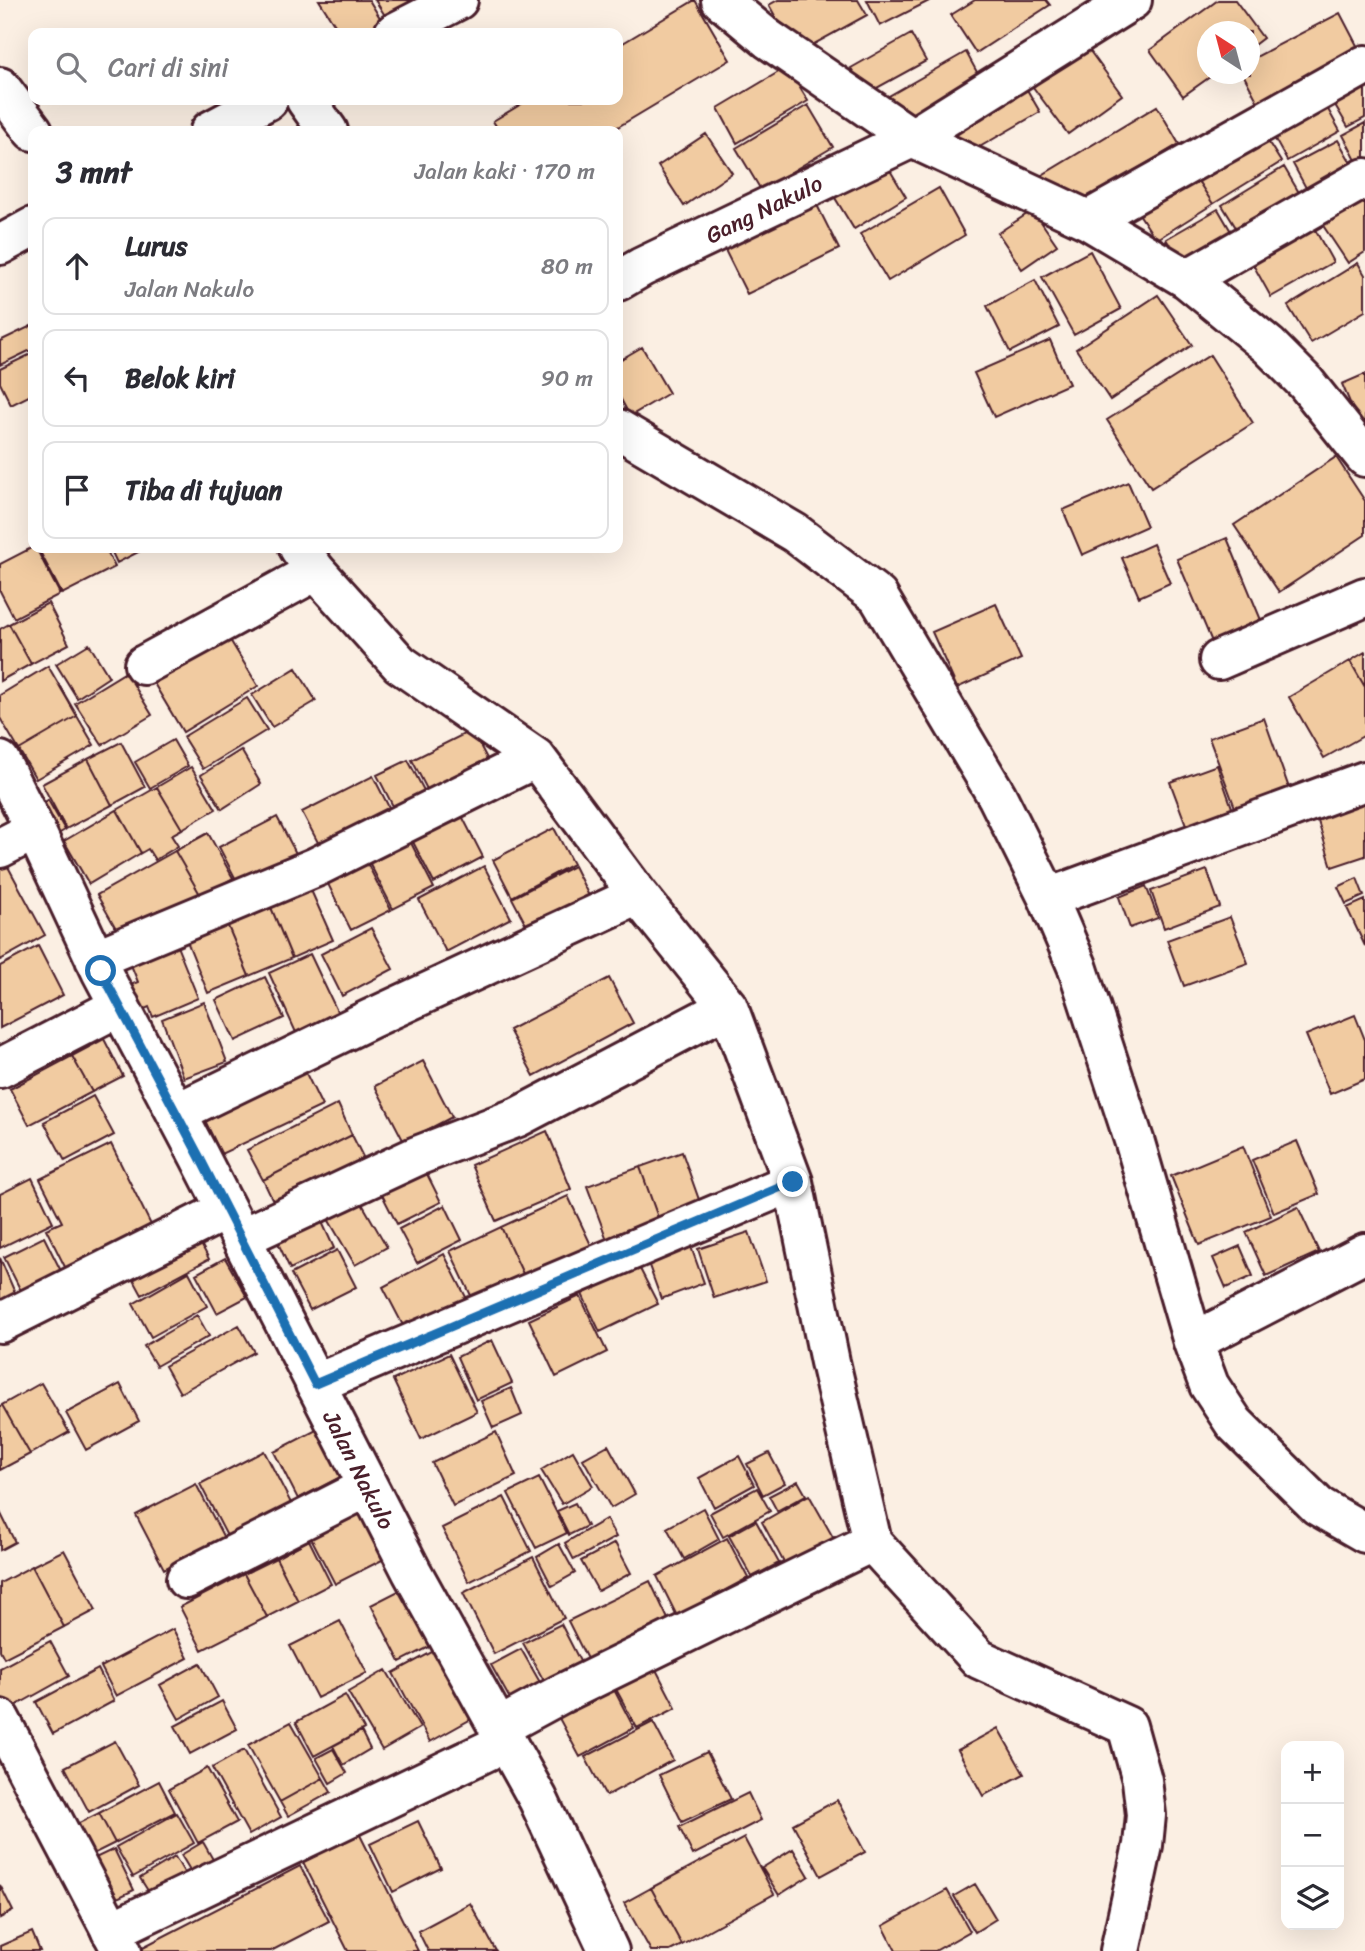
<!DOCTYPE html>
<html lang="id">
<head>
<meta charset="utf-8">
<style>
	:root { --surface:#fff; --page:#f2f2f3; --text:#2b2b33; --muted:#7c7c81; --line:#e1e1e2 }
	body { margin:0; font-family:Sriracha,sans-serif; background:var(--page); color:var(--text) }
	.controls { position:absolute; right:21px; bottom:21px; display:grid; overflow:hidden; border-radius:14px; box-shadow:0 7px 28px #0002 }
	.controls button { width:63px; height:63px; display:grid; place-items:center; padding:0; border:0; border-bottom:2px solid var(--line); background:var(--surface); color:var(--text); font:35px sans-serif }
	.compass { position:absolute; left:1197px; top:21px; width:63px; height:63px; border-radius:50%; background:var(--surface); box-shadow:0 7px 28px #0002; rotate:324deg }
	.stop { position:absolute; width:21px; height:21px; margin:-16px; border:5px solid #1f6fb2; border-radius:50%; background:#fff }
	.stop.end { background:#1f6fb2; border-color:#fff; box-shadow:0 2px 7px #0008 }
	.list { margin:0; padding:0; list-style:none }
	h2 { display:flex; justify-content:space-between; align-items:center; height:91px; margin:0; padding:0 28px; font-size:30px }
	h2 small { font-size:23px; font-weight:400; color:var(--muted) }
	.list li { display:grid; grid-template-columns:46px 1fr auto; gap:21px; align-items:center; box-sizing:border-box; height:98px; margin:0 14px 14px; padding:0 14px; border:2px solid var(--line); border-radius:14px }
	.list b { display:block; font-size:26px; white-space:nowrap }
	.list p { margin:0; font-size:23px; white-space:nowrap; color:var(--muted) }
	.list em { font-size:23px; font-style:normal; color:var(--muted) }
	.icon { flex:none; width:38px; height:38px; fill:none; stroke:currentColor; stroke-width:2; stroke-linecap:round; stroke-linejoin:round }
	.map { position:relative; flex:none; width:1365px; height:1951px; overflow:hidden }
	.search { position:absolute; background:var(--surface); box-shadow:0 7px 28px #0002; left:28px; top:28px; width:595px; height:77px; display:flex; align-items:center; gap:18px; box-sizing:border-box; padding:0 24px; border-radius:14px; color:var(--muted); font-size:26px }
	.panel { position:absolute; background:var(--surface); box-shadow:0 7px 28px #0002; left:28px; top:126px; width:595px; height:427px; border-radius:14px }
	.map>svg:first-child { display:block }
	.building { fill:#f1cba1; stroke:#4a1f2b; stroke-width:2 }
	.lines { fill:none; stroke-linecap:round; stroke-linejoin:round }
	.street-casing { stroke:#4a1f2b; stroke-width:44 }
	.secondary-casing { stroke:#4a1f2b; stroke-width:44 }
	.street { stroke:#fff; stroke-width:38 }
	.secondary { stroke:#fff; stroke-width:38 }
	.route { stroke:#1f6fb2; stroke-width:9 }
	.labels { text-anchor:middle; stroke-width:6; stroke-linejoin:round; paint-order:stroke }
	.street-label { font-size:23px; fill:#4a1f2b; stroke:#fff }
</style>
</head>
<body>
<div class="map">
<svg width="1365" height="1951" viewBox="0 0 1365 1951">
	<rect width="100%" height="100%" fill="#fbefe3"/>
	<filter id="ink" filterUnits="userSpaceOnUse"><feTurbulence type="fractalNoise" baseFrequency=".0143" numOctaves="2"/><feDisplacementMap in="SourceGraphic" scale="14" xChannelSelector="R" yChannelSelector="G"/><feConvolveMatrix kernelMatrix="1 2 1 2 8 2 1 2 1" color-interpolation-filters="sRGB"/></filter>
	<g filter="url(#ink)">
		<!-- building -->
		<path class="building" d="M319 0H369L385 26 373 33H340Z
			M375 0H422L393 28Z
			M695 0 730 60 611 131H499L493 121 528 100H618V46Z
			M778 0H858L867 15 796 54 769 5Z
			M867 0H931L880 26Z
			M975 0H1046L1050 5 976 53 951 15Z
			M1218 0H1235L1263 38 1250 48V32H1208V74H1214L1183 96 1150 50Z
			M1340 13 1362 55 1261 108 1243 74H1250V60Z
			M911 34 926 61 866 94 851 68Z
			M1087 47 1122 95 1068 134 1033 87Z
			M966 52 984 85 907 129 889 96Z
			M787 67 808 101 737 143 718 108Z
			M1365 72V118L1348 127 1328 93Z
			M1022 81 1040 112 964 156 946 124Z
			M1320 95 1340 131 1287 161 1267 125Z
			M808 105 833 147 761 190 736 148Z
			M1157 106 1179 144 1078 204 1034 180Z
			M1365 123V173L1363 174 1343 135Z
			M1259 127 1281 162 1213 204 1191 170Z
			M706 134 732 173 684 206 658 166Z
			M1338 140 1358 175 1312 199 1293 164Z
			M882 157 906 197 854 229 829 188Z
			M1284 167 1301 196 1240 234 1222 205Z
			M1191 170 1213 204 1156 240 1134 206Z
			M939 188 965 235 888 281 860 234Z
			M1365 192V252L1348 263 1320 221Z
			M813 197 839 249 747 294 721 242Z
			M1218 209 1236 240 1185 270 1166 239Z
			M1033 210 1057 245 1022 269 998 233Z
			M1313 226 1333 262 1271 297 1251 261Z
			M1090 251 1121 309 1074 335 1042 277Z
			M1358 263 1365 275V311L1311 343 1288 306Z
			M1035 280 1059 327 1010 352 987 306Z
			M1158 295 1192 345 1110 400 1076 349Z
			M33 325V349L0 365V341Z
			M1050 340 1069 384 994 417 974 373Z
			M642 347 669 393 630 416 618 394V361Z
			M33 353V394L11 405 0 383V369Z
			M1210 355 1253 423 1151 488 1107 420Z
			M1365 374V423L1360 426 1342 384Z
			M1336 457 1365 501V535L1279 592 1234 525Z
			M1128 482 1147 526 1082 555 1063 510Z
			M1227 538 1261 620 1212 642 1177 559Z
			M1153 544 1170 583 1139 597 1122 558Z
			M33 547 36 548 60 594 14 618 0 591V564Z
			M38 548H105L115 567 62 594Z
			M110 548H146L117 563Z
			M48 603 69 644 31 664 9 624Z
			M996 604 1021 659 957 688 932 632Z
			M9 624 31 664 0 681V629Z
			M224 630 258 686 183 732 149 675Z
			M89 644 109 677 77 698 56 664Z
			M1365 652V687L1350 661Z
			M1350 661 1365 687V735L1324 758 1289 697Z
			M48 666 77 716 19 750 0 718V695Z
			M296 668 316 701 272 727 252 695Z
			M126 672 152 715 102 745 75 703Z
			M247 698 267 730 203 769 183 737Z
			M77 716 94 745 36 779 19 750Z
			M1264 718 1290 791 1236 810 1209 738Z
			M472 730 494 772 434 803 412 760Z
			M173 740 188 766 150 788 135 762Z
			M121 742 145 787 112 805 88 759Z
			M241 750 261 784 222 809 201 775Z
			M88 759 112 805 66 829 42 784Z
			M408 760 429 800 398 816 377 775Z
			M1217 765 1237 822 1191 838 1170 782Z
			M191 767 216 809 182 829 157 787Z
			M373 776 394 817 324 854 302 812Z
			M157 787 182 829 171 835 178 846 155 860 148 849 141 853 117 810Z
			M1365 790V856L1332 867 1314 808Z
			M48 800 65 830 44 842 28 812Z
			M117 810 141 853 89 884 64 841Z
			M460 812 483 857 434 883 411 838Z
			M277 817 300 861 242 891 219 847Z
			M554 828 573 864 512 897 493 860Z
			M208 833 233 878 201 896 175 851Z
			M408 837 434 888 393 909 367 858Z
			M175 851 201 896 122 939 97 895Z
			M364 857 391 910 351 930 325 878Z
			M6 863 45 935 0 960V866Z
			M484 866 511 918 446 952 419 900Z
			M574 866 592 902 531 934 512 898Z
			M1207 870 1220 907 1164 928 1151 891Z
			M1357 878 1364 896 1346 904 1338 887Z
			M1146 886 1158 918 1130 928 1119 897Z
			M310 888 333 940 292 958 270 905Z
			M1365 900V946L1347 908Z
			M270 905 292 958 249 976 227 924Z
			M1230 917 1248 963 1184 986 1167 940Z
			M227 924 249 976 208 993 187 941Z
			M371 928 393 969 342 996 321 954Z
			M38 946 63 995 0 1028V966Z
			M177 946 198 998 153 1017 149 1007 140 1011 128 986 138 982 131 965Z
			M310 954 345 1028 303 1048 269 973Z
			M265 977 284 1018 235 1041 216 1000Z
			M609 978 633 1023 534 1076 509 1030Z
			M204 1002 227 1062 184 1078 162 1019Z
			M1355 1015 1365 1040V1079L1330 1094 1306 1035Z
			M104 1039 123 1076 92 1092 72 1056Z
			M72 1056 92 1092 29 1125 10 1089Z
			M300 1061 322 1106 221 1154 200 1110Z
			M423 1061 452 1117 404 1142 375 1086Z
			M93 1096 114 1135 65 1161 44 1122Z
			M338 1104 352 1135 263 1180 247 1150Z
			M547 1131 571 1189 496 1221 471 1165Z
			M352 1135 366 1163 276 1207 263 1180Z
			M1297 1141 1319 1194 1274 1213 1252 1160Z
			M111 1144 156 1235 70 1277 46 1229 62 1222 40 1179Z
			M1243 1146 1271 1216 1199 1245 1171 1176Z
			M682 1152 703 1211 661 1226 640 1167Z
			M421 1162 441 1202 397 1224 377 1185Z
			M640 1167 661 1226 609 1245 587 1186Z
			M32 1178 53 1222 0 1248V1194Z
			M353 1188 387 1247 355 1265 321 1207Z
			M568 1196 592 1247 525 1278 501 1227Z
			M445 1205 462 1240 417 1263 399 1229Z
			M1298 1207 1319 1252 1266 1276 1246 1232Z
			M322 1222 334 1248 290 1269 278 1243Z
			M501 1227 525 1278 474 1302 450 1251Z
			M749 1232 766 1281 714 1298 698 1249Z
			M195 1233 209 1259 142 1295 128 1269Z
			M44 1237 66 1281 26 1301 4 1257Z
			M690 1244 704 1283 661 1299 647 1260Z
			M1240 1246 1253 1276 1226 1288 1213 1258Z
			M337 1250 356 1287 310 1310 291 1274Z
			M444 1254 469 1303 408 1335 383 1287Z
			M0 1258 22 1309 0 1318Z
			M225 1258 247 1297 217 1313 196 1274Z
			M639 1267 658 1304 600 1332 582 1294Z
			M189 1272 207 1306 151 1337 133 1304Z
			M580 1296 607 1352 556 1377 529 1320Z
			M197 1315 209 1336 156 1366 144 1346Z
			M239 1325 254 1352 180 1393 165 1366Z
			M492 1340 512 1383 476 1400 457 1357Z
			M449 1354 477 1412 421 1439 393 1380Z
			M41 1383 69 1432 30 1454 2 1405Z
			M120 1384 139 1421 86 1450 66 1413Z
			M511 1388 522 1415 493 1428 481 1401Z
			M2 1405 30 1454 0 1470V1406Z
			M324 1426 348 1473 298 1499 274 1452Z
			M496 1432 516 1476 453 1506 432 1463Z
			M608 1445 635 1494 611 1508 583 1459Z
			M264 1451 292 1505 228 1538 200 1484Z
			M573 1451 593 1486 562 1504 541 1470Z
			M769 1453 785 1483 763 1495 747 1464Z
			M739 1456 754 1485 714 1507 699 1478Z
			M539 1478 567 1533 536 1548 508 1493Z
			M798 1481 806 1495 777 1511 769 1496Z
			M196 1484 224 1538 164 1569 136 1515Z
			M757 1488 770 1511 723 1537 710 1513Z
			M809 1495 838 1546 789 1572 762 1522Z
			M504 1497 531 1551 469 1582 442 1528Z
			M575 1503 587 1526 569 1535 557 1511Z
			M368 1506 392 1555 335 1584 310 1536Z
			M703 1508 719 1539 684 1559 667 1528Z
			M0 1512 15 1542 0 1550Z
			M606 1519 616 1537 574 1560 565 1543Z
			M756 1521 779 1563 752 1577 729 1536Z
			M727 1538 748 1578 677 1616 657 1576Z
			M309 1540 331 1584 298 1601 276 1558Z
			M615 1543 631 1573 598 1591 581 1561Z
			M559 1544 575 1573 552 1586 537 1557Z
			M64 1550 96 1610 64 1627 32 1566Z
			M533 1557 564 1618 494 1654 463 1593Z
			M276 1558 298 1601 267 1617 244 1574Z
			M32 1566 64 1627 4 1658 0 1650V1583Z
			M244 1574 267 1617 202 1650 180 1607Z
			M650 1581 668 1619 587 1659 568 1621Z
			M412 1584 441 1641 400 1662 371 1605Z
			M340 1621 367 1673 317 1698 290 1646Z
			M561 1624 585 1671 549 1690 523 1643Z
			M173 1629 188 1658 116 1696 101 1667Z
			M50 1641 69 1676 8 1710 0 1695V1668Z
			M443 1646 480 1714 430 1742 393 1673Z
			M521 1649 545 1691 515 1708 491 1665Z
			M650 1658 676 1708 637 1728 611 1680Z
			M200 1663 218 1697 179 1719 160 1685Z
			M98 1669 114 1701 53 1734 36 1702Z
			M386 1670 420 1728 382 1750 348 1692Z
			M609 1680 634 1728 580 1757 554 1709Z
			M345 1695 364 1729 314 1756 296 1722Z
			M222 1701 237 1729 190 1754 175 1726Z
			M291 1722 323 1778 280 1802 248 1745Z
			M653 1722 673 1760 606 1796 585 1757Z
			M998 1728 1024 1774 983 1796 958 1750Z
			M361 1731 370 1749 343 1765 333 1746Z
			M115 1741 139 1785 89 1812 65 1767Z
			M333 1749 347 1773 330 1783 316 1758Z
			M244 1750 281 1817 249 1835 212 1768Z
			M707 1752 731 1799 682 1822 659 1775Z
			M207 1768 237 1822 198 1843 169 1789Z
			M323 1778 331 1792 288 1816 280 1802Z
			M159 1781 175 1812 115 1843 99 1813Z
			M748 1793 761 1820 693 1855 679 1827Z
			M837 1800 865 1852 821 1876 793 1824Z
			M99 1813 115 1843 85 1858 69 1828Z
			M177 1813 194 1843 133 1877 116 1847Z
			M418 1821 441 1868 393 1892 370 1844Z
			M359 1833 418 1951H348L303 1862Z
			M744 1838 774 1894 682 1945 651 1888Z
			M203 1842 215 1863 193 1875 181 1855Z
			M114 1849 134 1890 109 1902 89 1861Z
			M793 1849 809 1876 779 1895 762 1868Z
			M175 1857 185 1874 150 1894 140 1878Z
			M300 1866 329 1921 271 1951H140L139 1949Z
			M975 1884 996 1919 975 1932 954 1896Z
			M0 1885 13 1911 0 1918Z
			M651 1888 682 1945 670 1951H651L624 1903Z
			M947 1890 970 1931 935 1951H896L883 1926Z
			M470 1903 496 1951H428L418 1931Z
			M32 1932 40 1951H0V1946Z"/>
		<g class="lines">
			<defs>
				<path id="street" d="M721 0 768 39 912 138 1088 220 1187 279 1269 346 1306 383 1365 457
					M394 33 458 0
					M0 87 33 131
					M306 100 328 131
					M210 131 268 100
					M1088 220 1365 65
					M0 245 33 227
					M1187 279 1365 178
					M618 281 642 267 912 138 1132 0
					M618 429 795 533 878 596 997 796 1048 898 1077 966 1135 1143 1193 1342 1209 1385 1234 1423 1318 1506 1365 1533
					M299 548 316 571 400 664 536 758 638 895 728 1007 793 1182 830 1362 872 1542 979 1659 1127 1726 1142 1780 1146 1815 1143 1845 1120 1951
					M1219 660 1365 597
					M144 665 316 571
					M0 761 35 830 101 971 199 1156 412 1572 538 1799 609 1951
					M0 848 35 830
					M1048 898 1365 781
					M95 959 316 867 536 758
					M0 1068 120 1006
					M176 1113 370 1019 638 895
					M241 1238 417 1156 518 1117 728 1007
					M0 1323 226 1210
					M1193 1342 1365 1253
					M315 1384 793 1182
					M186 1579 368 1487
					M498 1728 559 1695 872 1542
					M111 1931 506 1742"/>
				<path id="secondary" d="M0 1719 122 1951"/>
			</defs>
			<!-- street casing -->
			<use href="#street" class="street-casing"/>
			<!-- secondary casing -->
			<use href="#secondary" class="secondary-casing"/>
			<!-- street -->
			<use href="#street" class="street"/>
			<!-- secondary -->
			<use href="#secondary" class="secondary"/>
		</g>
	</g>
	<g class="lines" filter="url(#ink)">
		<!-- route -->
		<path class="route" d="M101 971 199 1156 315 1384 793 1182"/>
	</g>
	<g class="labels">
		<!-- street labels -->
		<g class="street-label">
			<text transform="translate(764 209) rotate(-26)" y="8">Gang Nakulo</text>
			<text transform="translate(359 1470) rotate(63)" y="8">Jalan Nakulo</text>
		</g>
	</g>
</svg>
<div class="controls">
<button>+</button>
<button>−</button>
<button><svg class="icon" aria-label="layers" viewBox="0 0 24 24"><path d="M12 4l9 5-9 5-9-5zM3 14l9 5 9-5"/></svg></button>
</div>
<svg class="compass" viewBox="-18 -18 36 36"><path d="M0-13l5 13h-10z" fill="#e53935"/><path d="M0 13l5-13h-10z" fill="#7c7c81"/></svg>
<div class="stop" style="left:101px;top:971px"></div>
<div class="stop end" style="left:793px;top:1182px"></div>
<div class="search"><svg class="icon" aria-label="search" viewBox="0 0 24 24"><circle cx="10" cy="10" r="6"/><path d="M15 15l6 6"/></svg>Cari di sini</div>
<section class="panel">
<h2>3 mnt<small>Jalan kaki · 170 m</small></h2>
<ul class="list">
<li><svg class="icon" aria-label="ahead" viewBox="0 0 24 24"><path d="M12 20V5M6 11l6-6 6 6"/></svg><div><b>Lurus</b><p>Jalan Nakulo</p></div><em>80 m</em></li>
<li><svg class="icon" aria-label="left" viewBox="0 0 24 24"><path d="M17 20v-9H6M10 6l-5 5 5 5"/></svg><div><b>Belok kiri</b></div><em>90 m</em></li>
<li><svg class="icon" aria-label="arrive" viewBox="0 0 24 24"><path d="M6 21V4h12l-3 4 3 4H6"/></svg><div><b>Tiba di tujuan</b></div></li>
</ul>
</section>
</div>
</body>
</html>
